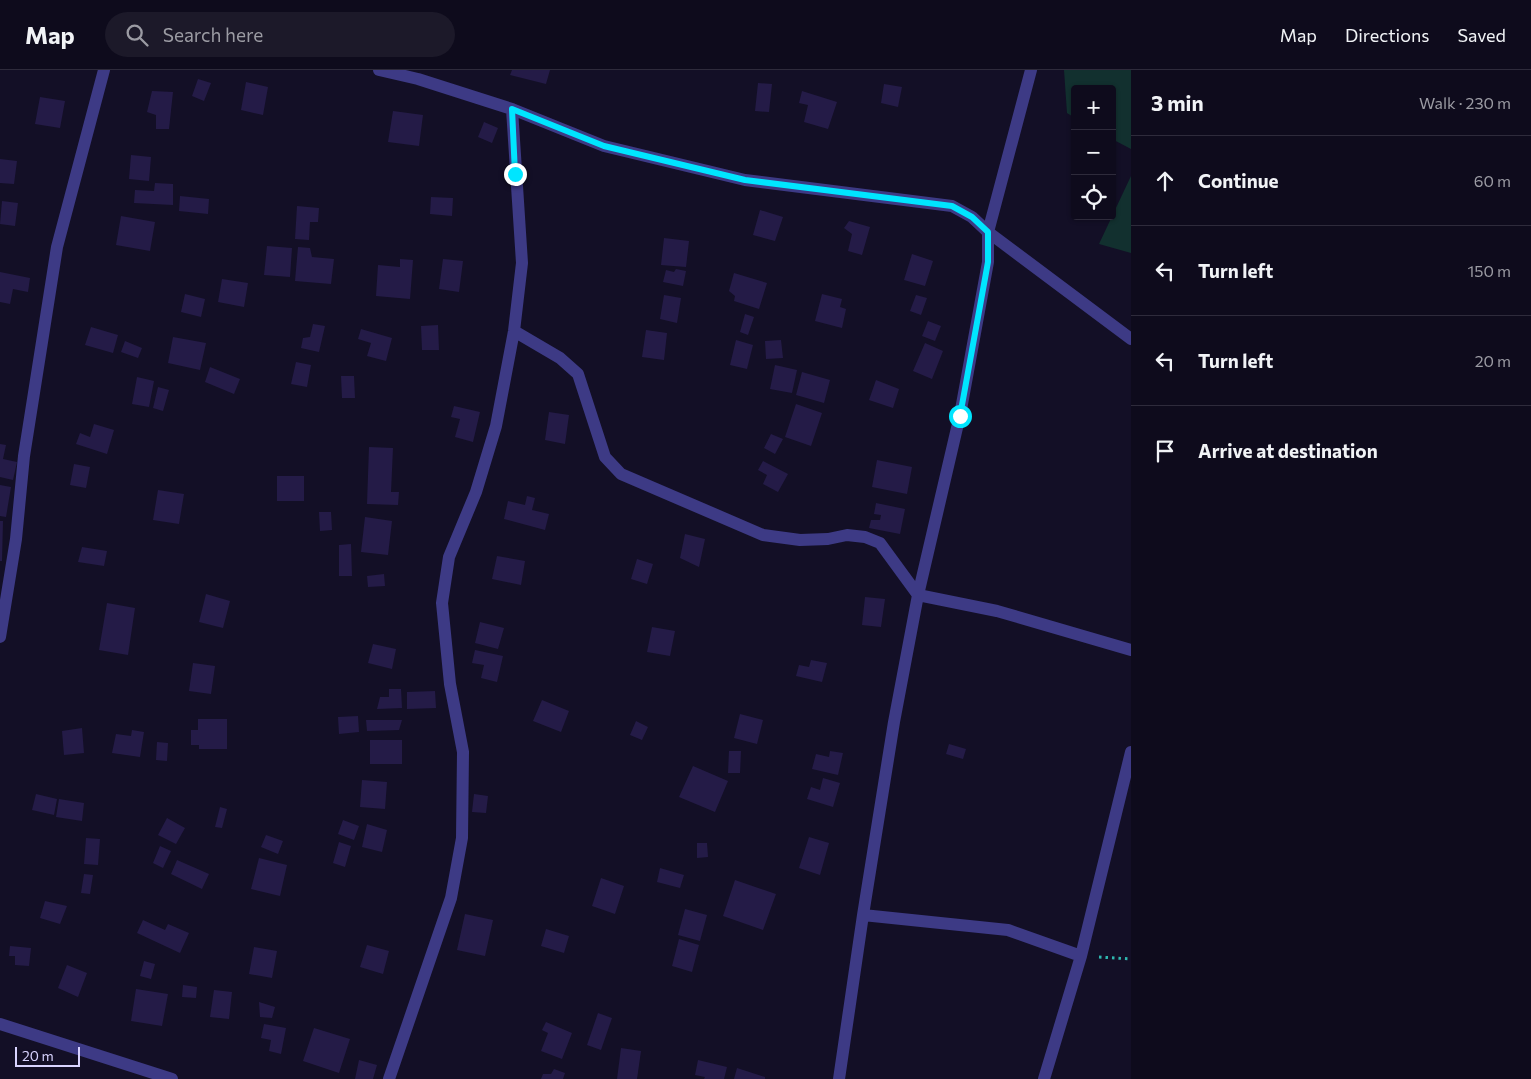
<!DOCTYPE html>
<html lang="en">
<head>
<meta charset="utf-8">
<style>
	:root { --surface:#0e0b1c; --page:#1c1929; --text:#f1f3f6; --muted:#9b9ba3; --line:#2e2b3b }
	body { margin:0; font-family:Commissioner,sans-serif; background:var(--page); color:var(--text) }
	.controls { position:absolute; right:15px; top:15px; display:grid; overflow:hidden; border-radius:5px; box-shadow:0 1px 4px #0004 }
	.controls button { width:45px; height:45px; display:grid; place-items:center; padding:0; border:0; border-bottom:1px solid var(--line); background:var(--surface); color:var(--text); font:25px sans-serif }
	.scale { position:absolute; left:15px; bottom:12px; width:65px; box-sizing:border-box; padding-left:5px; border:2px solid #d9d4ff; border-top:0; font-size:14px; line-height:18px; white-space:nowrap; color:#d9d4ff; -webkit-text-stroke:4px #130f26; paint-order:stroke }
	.stop { position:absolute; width:15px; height:15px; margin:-11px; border:4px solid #00e5ff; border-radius:50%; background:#fff }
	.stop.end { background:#00e5ff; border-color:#fff; box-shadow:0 1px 5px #0008 }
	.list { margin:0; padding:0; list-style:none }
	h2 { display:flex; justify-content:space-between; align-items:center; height:65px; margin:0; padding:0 20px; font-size:21px }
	h2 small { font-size:16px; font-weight:400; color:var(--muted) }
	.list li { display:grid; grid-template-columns:32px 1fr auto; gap:15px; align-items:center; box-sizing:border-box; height:90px; padding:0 20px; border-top:1px solid var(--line) }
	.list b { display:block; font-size:19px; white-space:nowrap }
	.list em { font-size:16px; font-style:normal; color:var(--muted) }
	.icon { flex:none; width:28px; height:28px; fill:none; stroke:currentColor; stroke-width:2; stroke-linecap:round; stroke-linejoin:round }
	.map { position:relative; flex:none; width:1131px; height:1009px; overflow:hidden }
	header { display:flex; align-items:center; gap:30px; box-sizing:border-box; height:70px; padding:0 25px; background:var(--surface); border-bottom:1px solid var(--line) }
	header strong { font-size:24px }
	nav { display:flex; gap:28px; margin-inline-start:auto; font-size:18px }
	.search { width:350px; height:45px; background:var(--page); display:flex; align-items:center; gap:12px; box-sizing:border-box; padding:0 18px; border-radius:28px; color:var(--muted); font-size:19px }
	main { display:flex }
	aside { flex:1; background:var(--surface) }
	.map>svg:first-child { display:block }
	.green { fill:#12302f }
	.building { fill:#241b47 }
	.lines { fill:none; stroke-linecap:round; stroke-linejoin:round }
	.path { stroke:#2fb8b0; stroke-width:3; stroke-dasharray:2.5 4; stroke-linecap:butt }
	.minor { stroke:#3d3a85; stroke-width:12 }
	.route { stroke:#00e5ff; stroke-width:6 }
</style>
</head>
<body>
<header>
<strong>Map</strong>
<div class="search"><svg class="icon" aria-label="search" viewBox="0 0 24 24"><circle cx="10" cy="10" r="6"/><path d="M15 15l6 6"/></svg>Search here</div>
<nav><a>Map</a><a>Directions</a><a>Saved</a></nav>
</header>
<main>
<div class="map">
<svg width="1131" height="1009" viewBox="0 0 1131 1009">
	<rect width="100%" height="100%" fill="#130f26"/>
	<!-- green -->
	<path class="green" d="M1064 0H1131V79L1112 69V19H1075V48L1067 43Z
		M1131 106V183L1099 174Z"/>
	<!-- building -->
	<path class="building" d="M512 0H550L546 14 510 5Z
		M198 9 211 13 204 31 192 26Z
		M246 12 268 17 263 45 241 40Z
		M758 13 772 14 769 42 755 41Z
		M884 14 902 17 898 37 881 33Z
		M152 21 173 22 169 59H156V45L147 42Z
		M802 21 837 32 828 59 804 52 808 35 799 33Z
		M40 27 65 31 60 58 35 54Z
		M393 41 423 45 419 76 388 72Z
		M484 52 498 58 492 73 478 67Z
		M131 85 151 87 149 111 129 109Z
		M0 89 17 91 14 114 0 113Z
		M155 113 173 114V135L134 133 135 120 154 121Z
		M180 126 209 129 208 144 179 141Z
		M431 127 453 128 452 146 430 144Z
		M2 131 18 133 15 156 0 154Z
		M297 136 319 138 318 152H310L309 170 295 169Z
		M760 140 783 147 775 171 753 165Z
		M121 146 155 152 150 181 116 175Z
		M849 151 870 157 862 185 848 181 852 164 844 158Z
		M664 168 689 171 686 197 661 195Z
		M267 176 292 178 290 207 264 205Z
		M298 177 310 178 312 187 334 189 331 214 295 211Z
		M912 184 933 191 925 216 904 210Z
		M400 189 413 190 410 229 376 226 378 195 400 197Z
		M443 189 463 191 459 222 439 219Z
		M676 199 686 201 683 216 663 212 666 200 674 202Z
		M0 202 30 208 28 222 13 219 10 234 0 232Z
		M734 203 767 213 759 239 734 231 735 226 729 221Z
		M222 209 248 213 244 237 218 232Z
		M185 224 205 229 201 247 181 242Z
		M822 224 842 229 840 237 846 239 842 258 815 251Z
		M664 225 681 228 677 253 660 249Z
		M916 225 927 228 921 245 910 241Z
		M745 244 754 247 748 265 740 262Z
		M928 251 941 256 935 271 922 266Z
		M313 254 325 256 319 282 301 278 303 268 310 267Z
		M438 255 439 280H422L421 256Z
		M91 257 118 265 113 283 85 275Z
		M361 259 392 268 386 291 367 286 371 273 358 269Z
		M646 260 667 263 664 290 642 287Z
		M173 267 206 273 200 300 168 293Z
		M736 270 753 275 747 299 730 295Z
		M781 270 783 288 766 289 765 271Z
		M125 271 142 278 138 288 121 282Z
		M925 273 943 281 932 309 913 301Z
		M296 292 311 295 307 317 291 314Z
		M775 295 797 300 792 323 770 319Z
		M210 297 240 309 234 324 205 312Z
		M802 302 830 310 824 333 796 325Z
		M341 306H354L355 328H342Z
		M137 307 154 311 149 337 132 334Z
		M876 310 899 319 893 338 869 330Z
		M158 317 169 320 163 341 153 338Z
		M796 334 822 343 811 376 785 367Z
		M454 336 480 342 473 372 455 367 460 349 451 347Z
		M549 342 569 345 565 374 545 370Z
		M94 354 114 360 107 384 76 374 80 363 90 367Z
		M771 364 783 369 775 384 764 378Z
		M0 374 6 375 3 389 17 392 13 410 0 407Z
		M369 377 393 378 391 422H399L398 435 367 434Z
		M877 390 912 397 907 424 872 417Z
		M763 391 788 404 778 422 763 414 767 405 758 400Z
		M74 394 90 397 86 418 70 415Z
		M277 406H304V431H277Z
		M0 415 11 417 6 447 0 446Z
		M158 420 184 424 179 454 153 450Z
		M527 426 535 428 532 440 549 444 545 460 504 449 508 431 525 435Z
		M876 433 905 439 900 464 869 458 871 450H880L881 445 874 444Z
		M319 442H331L332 460 320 461Z
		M365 447 392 451 388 485 361 482Z
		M0 451H3L2 491H0Z
		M685 464 705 469 699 497 680 488Z
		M351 474 352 506H339V475Z
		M82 477 107 481 104 496 78 492Z
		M497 486 525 491 521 515 492 509Z
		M637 489 653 494 647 514 631 509Z
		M384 504 385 516 368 517 367 506Z
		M206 524 230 531 223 558 199 552Z
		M865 527 885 529 881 557 862 555Z
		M107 533 135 538 128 585 99 580Z
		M480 552 504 558 498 579 475 573Z
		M652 557 675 561 670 586 647 582Z
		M373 574 396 579 392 599 368 593Z
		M475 580 503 586 497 612 481 608 484 595 472 593Z
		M811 590 827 593 822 612 796 606 799 595 809 597Z
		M193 593 215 596 211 624 189 621Z
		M389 619H401L402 638 377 639 380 627H389Z
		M435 621 436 638 407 639V622Z
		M542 630 569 641 561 662 533 651Z
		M740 644 763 650 757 674 734 668Z
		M358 646 359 662 339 664 338 647Z
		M198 649H227V679H199V675H191V660H198Z
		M366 650H402L399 660 367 661Z
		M636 651 648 657 642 670 630 665Z
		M82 658 84 683 64 685 62 661Z
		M132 660 144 662 140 687 112 683 116 664 131 666Z
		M370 670H402V694H370Z
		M157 672 168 673 167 691 156 690Z
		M949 674 966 679 963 689 946 684Z
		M729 681H741L740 703H728Z
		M830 681 843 683 838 705 812 699 816 684 829 687Z
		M693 696 728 711 715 742 679 727Z
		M823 708 840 713 833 737 807 729 811 717 820 720Z
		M362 710 387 712 385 739 360 737Z
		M36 724 57 729 54 745 32 740Z
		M474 724 488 726 486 743 472 742Z
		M59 729 84 733 82 751 56 747Z
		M220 737 227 739 222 758 215 757Z
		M167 748 185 758 176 774 158 765Z
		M343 750 359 756 354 770 338 764Z
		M367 754 387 760 382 782 362 777Z
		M266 765 283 771 278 784 261 777Z
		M809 767 829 773 820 805 799 798Z
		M86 768 100 769 98 795 84 794Z
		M339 772 351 776 345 797 333 793Z
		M697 773H707L708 787 697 788Z
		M160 776 171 781 163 798 153 793Z
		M259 788 287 795 280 826 251 819Z
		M177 790 209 804 202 819 171 804Z
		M660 798 684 805 680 818 657 812Z
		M84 804 93 805 90 824 81 823Z
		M601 808 624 816 615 844 592 836Z
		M735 810 776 824 763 860 723 846Z
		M45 831 67 836 60 854 40 848Z
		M685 839 707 845 700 871 678 865Z
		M465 844 493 850 485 886 457 880Z
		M143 850 165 860 168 854 189 863 180 883 137 863Z
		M546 859 569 866 564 883 541 876Z
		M679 869 699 875 692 902 672 896Z
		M367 875 389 881 383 904 360 897Z
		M10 876 31 878 29 896 15 895V886H9Z
		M254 877 277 881 272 908 249 904Z
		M144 891 155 894 151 909 140 906Z
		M67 895 87 903 78 927 58 918Z
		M183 915 197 917 196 928 182 927Z
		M136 919 168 924 162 956 131 951Z
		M214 920 232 922 229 949 210 947Z
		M259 932 275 937 272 948 260 947Z
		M598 943 612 948 601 980 587 975Z
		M546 952 572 963 562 989 541 981 548 963 542 960Z
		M264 954 286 958 281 984 269 981 271 970 261 968Z
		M314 958 350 969 339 1003 303 991Z
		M621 978 641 981 637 1009H617Z
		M359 990 377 995 373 1009H355Z
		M698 990 727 997 724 1009H704L705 1007 695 1005Z
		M737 998 765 1007V1009H734Z
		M554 999 565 1003 563 1009H541L543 1004H551Z"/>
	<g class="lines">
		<!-- path -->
		<path class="path" d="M1099 887 1131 889"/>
		<!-- minor -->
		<path class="minor" d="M379 0 418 9 512 39 604 76 745 110 952 136 972 147 988 162 1131 269
			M514 261 560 288 578 304 605 387 621 404 763 465 800 470 828 469 847 465 865 467 880 473 918 525 997 541 1131 580
			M0 567 16 469 24 386 57 177 104 0
			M863 845 1008 860 1081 886
			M0 954 172 1009
			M389 1009 451 828 462 768 463 682 450 614 442 533 449 487 476 422 496 356 514 261 522 193 512 39
			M839 1009 863 845 894 652 918 525 960 345 988 192V162L1031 0
			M1044 1009 1081 886 1131 682"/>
	</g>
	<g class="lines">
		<!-- route -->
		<path class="route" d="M515 104 512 39 604 76 745 110 952 136 972 147 988 162V192L960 346"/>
	</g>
</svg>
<div class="controls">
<button>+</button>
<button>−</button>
<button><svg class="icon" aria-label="locate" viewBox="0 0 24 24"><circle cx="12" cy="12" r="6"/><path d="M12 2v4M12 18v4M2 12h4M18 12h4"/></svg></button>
</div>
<div class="scale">20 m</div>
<div class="stop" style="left:960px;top:346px"></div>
<div class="stop end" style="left:515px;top:104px"></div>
</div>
<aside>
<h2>3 min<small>Walk · 230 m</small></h2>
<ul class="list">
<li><svg class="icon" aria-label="ahead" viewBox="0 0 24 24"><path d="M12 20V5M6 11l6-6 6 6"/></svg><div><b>Continue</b></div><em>60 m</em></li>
<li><svg class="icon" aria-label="left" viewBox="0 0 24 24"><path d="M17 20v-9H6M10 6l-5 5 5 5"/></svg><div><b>Turn left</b></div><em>150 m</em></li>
<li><svg class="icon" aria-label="left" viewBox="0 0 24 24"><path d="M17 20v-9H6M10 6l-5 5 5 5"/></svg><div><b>Turn left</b></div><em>20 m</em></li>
<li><svg class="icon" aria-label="arrive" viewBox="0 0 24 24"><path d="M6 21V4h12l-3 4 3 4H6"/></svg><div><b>Arrive at destination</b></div></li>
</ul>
</aside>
</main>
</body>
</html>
